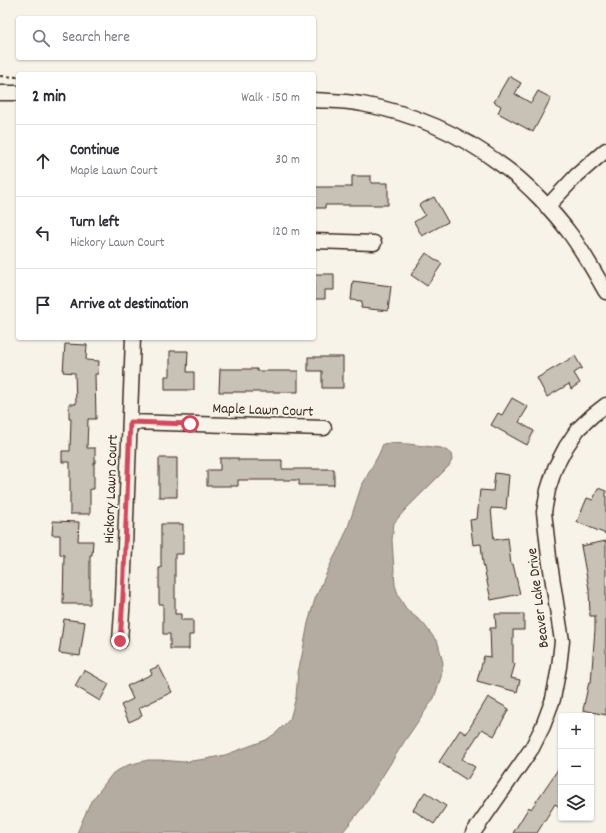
<!DOCTYPE html>
<html lang="en">
<head>
<meta charset="utf-8">
<style>
	:root { --surface:#fff; --page:#f2f2f3; --text:#2b2b33; --muted:#7c7c81; --line:#e1e1e2 }
	body { margin:0; font-family:Dekko,sans-serif; background:var(--page); color:var(--text) }
	.controls { position:absolute; right:12px; bottom:12px; display:grid; overflow:hidden; border-radius:4px; box-shadow:0 1px 3px #0004 }
	.controls button { width:36px; height:36px; display:grid; place-items:center; padding:0; border:0; border-bottom:1px solid var(--line); background:var(--surface); color:var(--text); font:20px sans-serif }
	.stop { position:absolute; width:12px; height:12px; margin:-9px; border:3px solid #d1495b; border-radius:50%; background:#fff }
	.stop.end { background:#d1495b; border-color:#fff; box-shadow:0 1px 4px #0008 }
	.list { margin:0; padding:0; list-style:none }
	h2 { display:flex; justify-content:space-between; align-items:center; height:52px; margin:0; padding:0 16px; font-size:17px }
	h2 small { font-size:13px; font-weight:400; color:var(--muted) }
	.list li { display:grid; grid-template-columns:26px 1fr auto; gap:12px; align-items:center; box-sizing:border-box; height:72px; padding:0 16px; border-top:1px solid var(--line) }
	.list b { display:block; font-size:15px; white-space:nowrap }
	.list p { margin:0; font-size:13px; white-space:nowrap; color:var(--muted) }
	.list em { font-size:13px; font-style:normal; color:var(--muted) }
	.icon { flex:none; width:22px; height:22px; fill:none; stroke:currentColor; stroke-width:2; stroke-linecap:round; stroke-linejoin:round }
	.map { position:relative; flex:none; width:606px; height:833px; overflow:hidden }
	.search { position:absolute; background:var(--surface); box-shadow:0 1px 3px #0004; left:16px; top:16px; width:300px; height:44px; display:flex; align-items:center; gap:10px; box-sizing:border-box; padding:0 14px; border-radius:4px; color:var(--muted); font-size:15px }
	.panel { position:absolute; background:var(--surface); box-shadow:0 1px 3px #0004; left:16px; top:72px; width:300px; height:268px; border-radius:4px }
	.map>svg:first-child { display:block }
	.water { fill:#b4aca0; stroke:#84786c }
	.building { fill:#c8c1b6; stroke:#3b2a1e }
	.lines { fill:none; stroke-linecap:round; stroke-linejoin:round }
	.minor-casing { stroke:#3b2a1e; stroke-width:17 }
	.path { stroke:#3b2a1e; stroke-width:2; stroke-dasharray:4 3; stroke-linecap:butt }
	.minor { stroke:#f7f3e8; stroke-width:14 }
	.route { stroke:#d1495b; stroke-width:5 }
	.labels { text-anchor:middle; stroke-width:3.5; stroke-linejoin:round; paint-order:stroke }
	.street-label { font-size:15px; fill:#3b2a1e; stroke:#f7f3e8 }
</style>
</head>
<body>
<div class="map">
<svg width="606" height="833" viewBox="0 0 606 833">
	<rect width="100%" height="100%" fill="#f7f3e8"/>
	<filter id="ink" filterUnits="userSpaceOnUse"><feTurbulence type="fractalNoise" baseFrequency=".025" numOctaves="2"/><feDisplacementMap in="SourceGraphic" scale="8" xChannelSelector="R" yChannelSelector="G"/><feConvolveMatrix kernelMatrix="1 2 1 2 8 2 1 2 1" color-interpolation-filters="sRGB"/></filter>
	<g filter="url(#ink)">
		<!-- water -->
		<path class="water" d="M389 443 408 444 441 448 451 453 452 460 449 466 404 511 394 523 392 540 395 585 399 597 407 610 423 623 438 643 443 663 441 677 434 698 404 742 363 807 342 833H77L90 803 113 773 128 765 148 760H160L184 762 206 759 225 755 266 740 276 733 290 719 296 697 298 672 302 655 308 623 315 599 332 561 340 546 348 527 361 487 379 454 383 444Z"/>
		<!-- building -->
		<path class="building" d="M509 76 521 83 515 94 531 103 538 91 551 98 533 132 498 113 501 106 494 102Z
			M352 176H371V183H388V205H325V208H314V187H352Z
			M434 197 448 222 422 236 414 222 425 215 419 205Z
			M426 253 442 264 427 286 411 275Z
			M314 274H334V290H325V299H314Z
			M353 281 391 286 388 311 361 308 362 301 351 300Z
			M65 344 87 345 86 360 99 361 98 374H95L96 419H88L87 448H95V463H94V489H90V514H70V462H62V451H70L71 419H69V404H76L75 373 63 372Z
			M170 351H188L187 372H194V390H165V376H170Z
			M575 356 582 368 574 373 580 383 571 389 569 384 547 397 537 378Z
			M308 357H343V388H322V371H308Z
			M220 369H257V371H298V392H219Z
			M512 398 528 407 519 422 534 431 527 445 491 425 498 413 502 415Z
			M159 458H177V497H159Z
			M220 458H238V460H282V469H334V485H299V480H238V486H207V470H220Z
			M495 473 509 475 506 509 491 508 494 540 508 538 511 565 513 564 520 594 491 600 483 563 481 544 473 545 470 520 477 519 480 490 493 491Z
			M598 488 606 491V534L577 522 587 498 593 500Z
			M53 521 79 522 78 541H93L92 555H90V604H63L64 555 60 554V535H52Z
			M161 524H183V554H175V614H181V620H193V635H189V649H170V634H163V604H159V568H161Z
			M606 541V715L583 710 589 682 591 683 595 629V616H590L589 589 581 546Z
			M495 614H524V630H513V663L515 664 511 678 520 680 517 692 477 681 484 656 491 657 490 628H496Z
			M64 619 85 622 80 656 59 653Z
			M159 666 172 692 139 708 142 716 129 722 121 705 133 699 127 686 152 674 150 670Z
			M84 670 109 684 100 701 75 686Z
			M488 697 509 709 494 736 482 729 462 759 475 767 467 780 439 762 460 730 466 734Z
			M561 765V808L555 804 537 833H513L529 807 531 809Z
			M425 792 446 806 434 824 413 810Z"/>
		<g class="lines">
			<defs>
				<path id="minor" d="M0 93H18
					M314 100C330 101 347 101 362 104 413 113 462 135 503 166 527 183 554 212 571 235 584 253 595 273 606 292
					M547 207 576 176 606 150
					M314 241 374 243
					M130 422 324 428
					M120 641 123 597 133 338
					M473 833 532 748 543 726 553 699 559 667 562 641 549 557 544 512 548 490 555 468 566 447 578 429 593 415 606 405"/>
			</defs>
			<!-- minor casing -->
			<use href="#minor" class="minor-casing"/>
			<!-- path -->
			<path class="path" d="M0 76 18 77"/>
			<!-- minor -->
			<use href="#minor" class="minor"/>
		</g>
	</g>
	<g class="lines" filter="url(#ink)">
		<!-- route -->
		<path class="route" d="M120 641 123 597 130 422 190 424"/>
	</g>
	<g class="labels">
		<!-- street labels -->
		<g class="street-label">
			<text transform="translate(263 409) rotate(2)" y="5">Maple Lawn Court</text>
			<text transform="translate(110 489) rotate(-88)" y="5">Hickory Lawn Court</text>
			<text transform="translate(537 598) rotate(-97)" y="5">Beaver Lake Drive</text>
		</g>
	</g>
</svg>
<div class="controls">
<button>+</button>
<button>−</button>
<button><svg class="icon" aria-label="layers" viewBox="0 0 24 24"><path d="M12 4l9 5-9 5-9-5zM3 14l9 5 9-5"/></svg></button>
</div>
<div class="stop" style="left:190px;top:424px"></div>
<div class="stop end" style="left:120px;top:641px"></div>
<div class="search"><svg class="icon" aria-label="search" viewBox="0 0 24 24"><circle cx="10" cy="10" r="6"/><path d="M15 15l6 6"/></svg>Search here</div>
<section class="panel">
<h2>2 min<small>Walk · 150 m</small></h2>
<ul class="list">
<li><svg class="icon" aria-label="ahead" viewBox="0 0 24 24"><path d="M12 20V5M6 11l6-6 6 6"/></svg><div><b>Continue</b><p>Maple Lawn Court</p></div><em>30 m</em></li>
<li><svg class="icon" aria-label="left" viewBox="0 0 24 24"><path d="M17 20v-9H6M10 6l-5 5 5 5"/></svg><div><b>Turn left</b><p>Hickory Lawn Court</p></div><em>120 m</em></li>
<li><svg class="icon" aria-label="arrive" viewBox="0 0 24 24"><path d="M6 21V4h12l-3 4 3 4H6"/></svg><div><b>Arrive at destination</b></div></li>
</ul>
</section>
</div>
</body>
</html>
